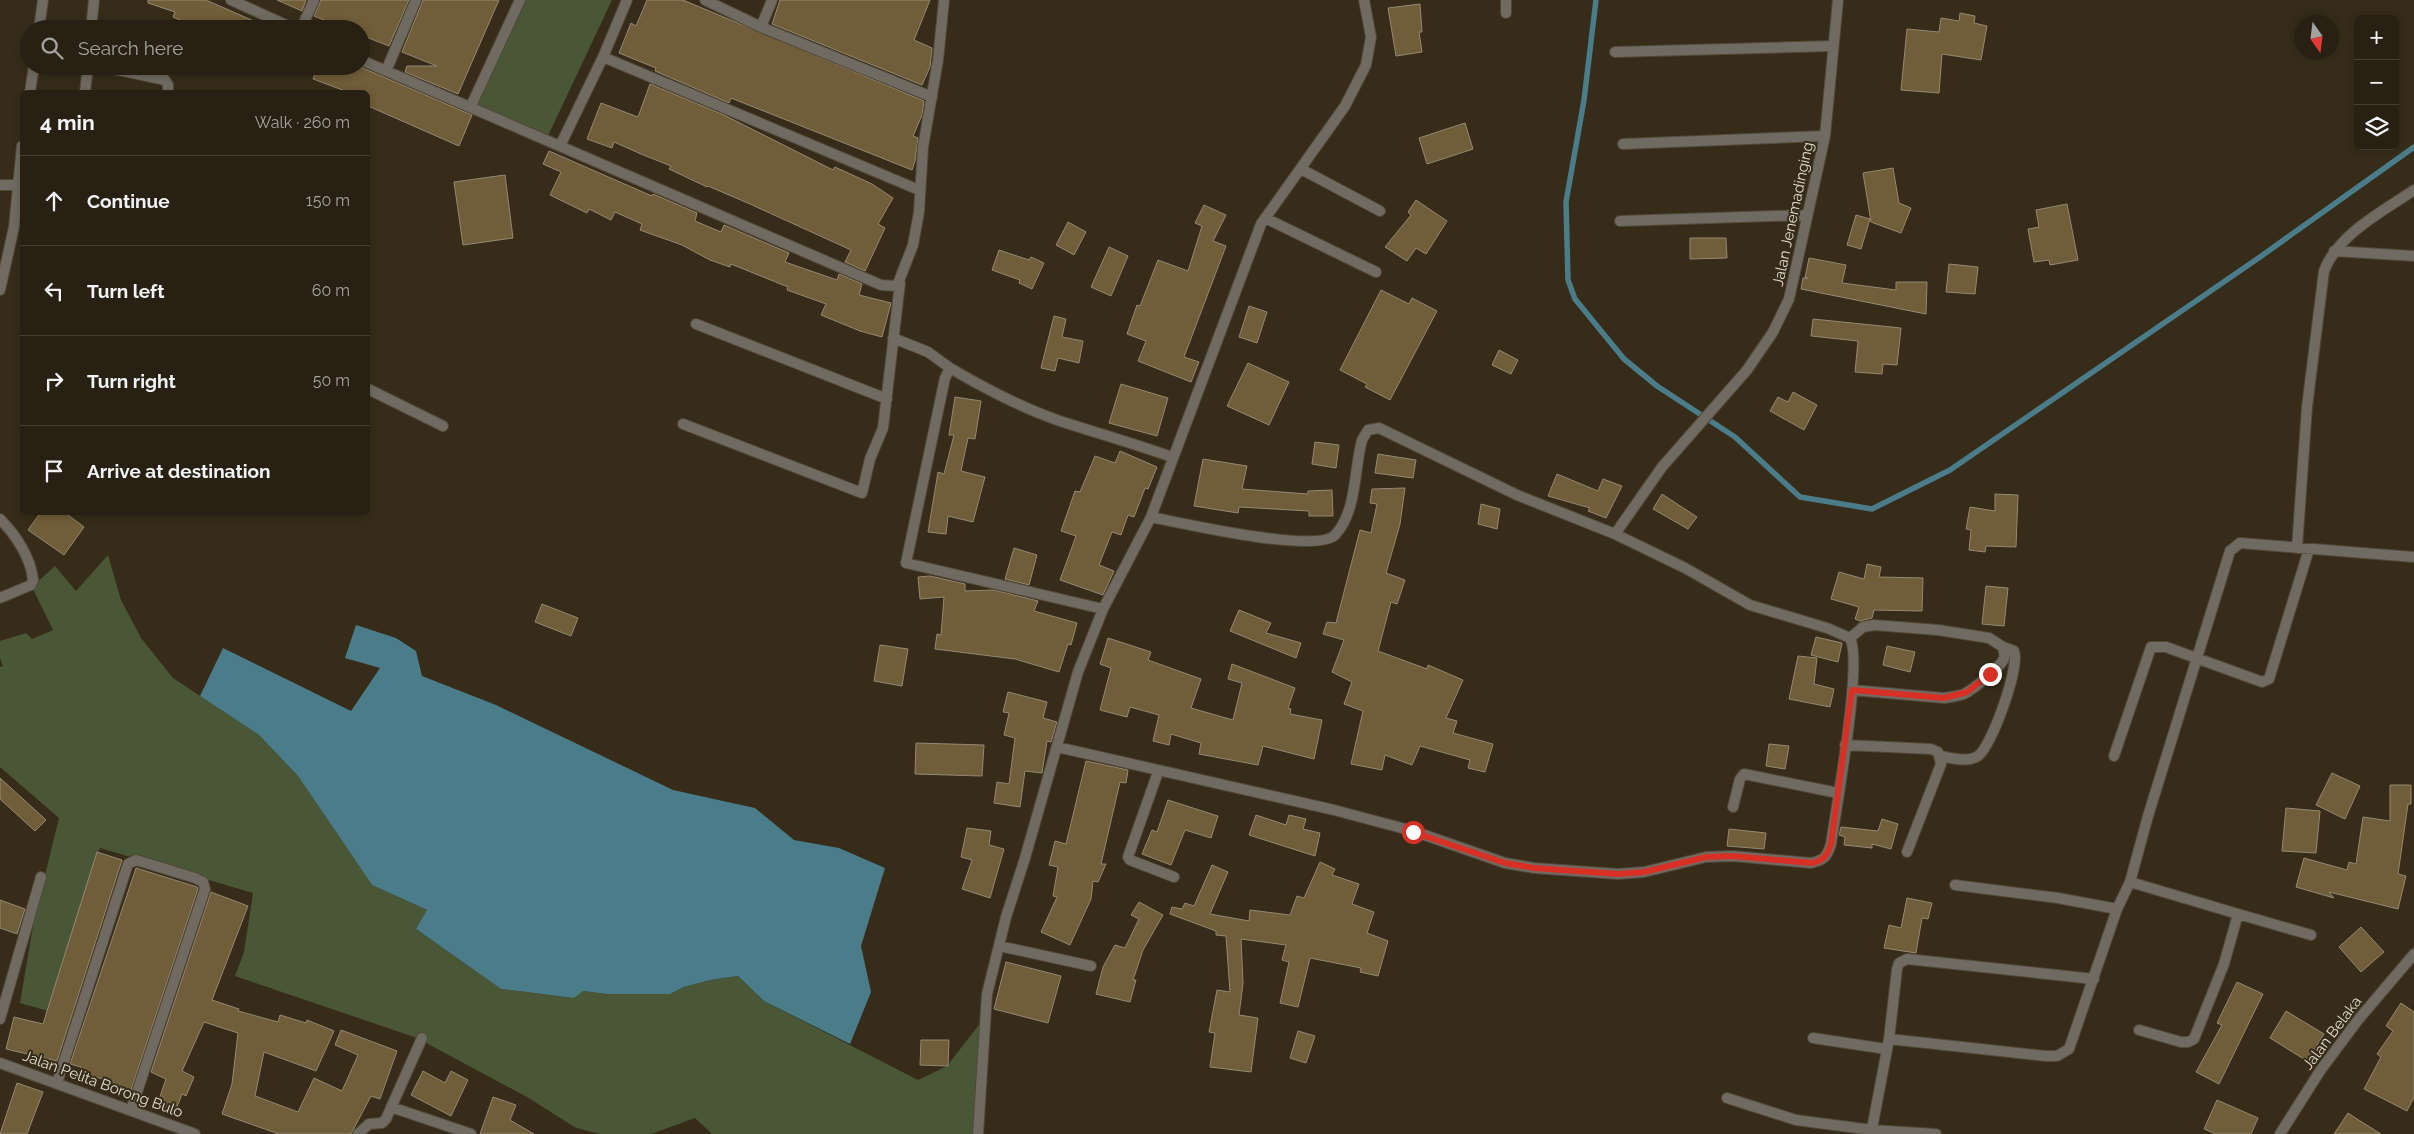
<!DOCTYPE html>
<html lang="en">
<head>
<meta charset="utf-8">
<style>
	:root { --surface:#282113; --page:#342e21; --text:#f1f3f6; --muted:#a5a3a0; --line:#443e33 }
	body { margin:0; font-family:Raleway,sans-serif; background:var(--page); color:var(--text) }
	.controls { position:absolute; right:15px; top:15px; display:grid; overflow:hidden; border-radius:8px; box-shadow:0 2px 8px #0003 }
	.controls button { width:45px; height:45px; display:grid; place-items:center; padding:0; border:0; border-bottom:1px solid var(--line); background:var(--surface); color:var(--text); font:25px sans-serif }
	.compass { position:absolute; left:2294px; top:15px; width:45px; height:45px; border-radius:50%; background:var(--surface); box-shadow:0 2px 8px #0003; rotate:166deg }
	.stop { position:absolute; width:15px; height:15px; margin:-11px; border:4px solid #d93025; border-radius:50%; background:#fff }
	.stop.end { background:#d93025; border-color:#fff; box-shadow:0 1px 5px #0008 }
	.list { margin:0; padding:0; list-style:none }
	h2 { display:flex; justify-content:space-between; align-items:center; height:65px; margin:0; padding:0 20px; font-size:21px }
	h2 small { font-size:16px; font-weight:400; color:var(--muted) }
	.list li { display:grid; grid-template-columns:32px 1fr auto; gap:15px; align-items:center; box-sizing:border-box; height:90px; padding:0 20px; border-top:1px solid var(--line) }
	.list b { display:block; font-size:19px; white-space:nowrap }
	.list em { font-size:16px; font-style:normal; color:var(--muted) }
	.icon { flex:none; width:28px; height:28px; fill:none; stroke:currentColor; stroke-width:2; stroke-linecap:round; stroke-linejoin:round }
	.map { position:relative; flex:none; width:2414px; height:1134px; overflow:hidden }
	.search { position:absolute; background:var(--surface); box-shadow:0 2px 8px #0003; left:20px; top:20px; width:350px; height:55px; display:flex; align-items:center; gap:12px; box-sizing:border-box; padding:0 18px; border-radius:28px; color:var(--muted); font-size:19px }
	.panel { position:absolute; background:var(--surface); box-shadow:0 2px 8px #0003; left:20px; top:90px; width:350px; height:425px; border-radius:8px }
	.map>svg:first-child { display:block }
	.green { fill:#495737 }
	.water { fill:#4a7c89 }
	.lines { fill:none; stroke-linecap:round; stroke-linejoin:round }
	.stream { stroke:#4a7c89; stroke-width:5.5 }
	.building { fill:#705d39; stroke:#958973 }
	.street-casing { stroke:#524836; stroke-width:12 }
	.street { stroke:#6f6b62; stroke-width:10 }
	.route { stroke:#d93025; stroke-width:6 }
	.labels { text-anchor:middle; stroke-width:4; stroke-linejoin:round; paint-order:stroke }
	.street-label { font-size:15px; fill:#e2dcd0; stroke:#362c19 }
</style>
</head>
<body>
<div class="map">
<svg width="2414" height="1134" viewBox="0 0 2414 1134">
	<rect width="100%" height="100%" fill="#362c19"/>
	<!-- green -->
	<path class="green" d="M518 0H612L547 138 472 104Z
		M108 555 121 600 141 638 173 678 259 735 298 776 372 885 427 910 417 930 501 989 574 998 582 991 608 994H670L684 987 710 980 738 976 764 1001 918 1080 947 1066 989 1012 983 1134H712L695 1118 651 1134H600L576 1128 527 1097 417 1038 235 976 244 952 253 893 100 848 48 1011 20 1003 34 920 59 818 0 767V667L3 666 0 658V641L26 633 32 639 53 630 32 587 55 566 76 591Z"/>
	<!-- water -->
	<path class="water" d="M356 625 396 638 416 651 422 676 496 705 673 790 755 808 794 840 839 848 885 868 861 946 871 992 850 1044 764 1001 738 976 710 980 684 987 670 994H607L583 991 574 998 501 989 416 929 427 910 372 885 298 776 259 735 200 696 223 648 351 711 380 668 345 658Z"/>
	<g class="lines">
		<!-- stream -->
		<path class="stream" d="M1596 0 1584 100 1566 202 1568 280 1575 299 1624 359 1657 386 1735 437 1800 497 1872 509 1950 470 2260 257 2414 147"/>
	</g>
	<!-- building -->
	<path class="building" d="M148 0H206L272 29H202L173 17 175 12 148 3Z
		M277 0H306L302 11Z
		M321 0H409L389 46 361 35V29H346L314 16Z
		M423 0H499L458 94 405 72 407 66H437L402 52Z
		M647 0H683L924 101 922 115 913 136 918 138 915 161 912 170 731 98 729 103 655 71 656 68 619 53 631 23 636 26Z
		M780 0H930L914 40 932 48 930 67 922 85 772 24Z
		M1420 4 1422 32H1419L1422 52 1396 56 1388 8Z
		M1960 13 1975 16 1974 23 1987 26 1981 60 1942 54 1939 93 1901 90 1907 29 1939 32 1941 18 1959 21Z
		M318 66H358L472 115 459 146 368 106V92H348L313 79Z
		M650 84 724 115 833 170 835 167 872 184 893 198 878 224 885 228 865 271 845 262 851 250 750 204 708 186 707 187 669 169 671 166 641 154 614 142 612 148 587 139 601 103 638 117Z
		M1465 123 1473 149 1427 164 1419 138Z
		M549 151 652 196 653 194 697 213 695 221 721 232 724 225 789 253 785 262 837 280 839 274 862 284 859 295 891 303 882 337 860 331 821 315 826 304 787 290 788 287 731 264 730 267 710 260 682 245 640 230 642 224 615 212 611 220 589 209 587 213 550 195 561 172 543 164Z
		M1893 168 1899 203 1911 208 1901 233 1871 222 1863 173Z
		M505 175 513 238 463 245 454 182Z
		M1416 200 1447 221 1426 254 1416 248 1407 261 1385 247 1411 215 1408 212Z
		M2067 204 2078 260 2050 265 2049 260 2034 262 2028 229 2039 227 2036 210Z
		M1204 205 1226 215 1213 241 1226 246 1184 357 1199 362 1191 382 1138 361 1146 341 1127 334 1137 305 1140 306 1158 260 1188 271 1202 226 1195 223Z
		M1856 215 1870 219 1861 249 1847 245Z
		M1068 222 1086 232 1074 255 1056 245Z
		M1690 238H1726L1727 258 1690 259Z
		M1109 247 1128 256 1111 296 1091 287Z
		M999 250 1029 260 1031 257 1044 263 1032 289 1019 283 1020 280 992 270Z
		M1809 258 1846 265 1842 283 1896 290V282H1927L1926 314 1801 289 1803 278H1808H1805Z
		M1949 264 1978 267 1975 294 1946 292Z
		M1381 290 1409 304 1412 298 1437 311 1390 400 1365 387 1367 384 1340 370Z
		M1249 306 1267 312 1257 343 1239 337Z
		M1054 316 1066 319 1062 337 1083 341 1079 363 1058 358 1055 371 1041 368Z
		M1813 319 1901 328 1897 365 1883 364 1882 374 1855 372 1858 341 1811 336Z
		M1499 350 1518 360 1511 374 1492 365Z
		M1248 363 1289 382 1269 425 1227 406Z
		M1121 384 1168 398 1157 436 1109 423Z
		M1793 392 1817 405 1804 430 1770 411 1778 397 1788 402Z
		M955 397 981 401 975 439 968 438 961 471 985 477 973 522 948 516 946 534 928 532 938 472 944 474 954 435H949Z
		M1315 442 1339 445 1336 468 1312 464Z
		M1120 451 1157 467 1148 489 1145 488 1134 517 1128 515 1121 535 1112 532 1099 565 1114 571 1103 595 1060 580 1076 536 1061 531 1075 491 1080 492 1095 456 1115 463Z
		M1378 454 1416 460 1413 478 1375 473Z
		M1203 459 1247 466 1242 489 1308 494V491L1332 490 1333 516H1309V511L1239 507 1238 513 1194 506Z
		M1557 474 1598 491 1603 479 1622 486 1606 518 1588 511 1590 508 1548 496Z
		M1405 488 1400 524 1386 573 1405 580 1397 604 1391 602 1378 651 1427 669 1428 665 1463 680 1446 718 1457 721 1453 733 1493 744 1485 772 1468 768 1470 760 1420 746 1412 765 1385 755 1382 770 1351 764 1363 711 1344 704 1352 682 1332 672 1344 640 1323 634 1327 622 1336 623 1360 530 1371 533 1377 504 1370 503 1372 489Z
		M1662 494 1697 517 1688 529 1653 509Z
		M1995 494 2018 495 2016 547 1986 546 1985 552 1969 550 1971 530 1966 529 1970 507 1995 511Z
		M1481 504 1500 509 1497 529 1478 524Z
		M41 512H64L84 527 64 555 28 530Z
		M1014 548 1037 555 1029 585 1005 579Z
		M1867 564 1881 567 1879 577 1923 578 1922 611 1874 610 1872 618 1860 621 1855 619 1859 607 1831 599 1839 572 1864 579Z
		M930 576 965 584V591L994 590 1038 601 1034 611 1077 623 1071 645 1068 644 1059 672 1015 659 935 649 937 634 941 635 944 597 920 599 918 577Z
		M1986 586 2008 588 2004 626 1982 624Z
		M542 604 578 618 571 636 535 622Z
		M1239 610 1271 623 1266 633 1301 643 1296 658 1230 631Z
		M1816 637 1842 643 1838 662 1811 655Z
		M1108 638 1151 652 1148 660 1201 679 1191 708 1233 720 1242 683 1228 679 1232 664 1295 688 1288 708 1291 709 1290 714 1322 720 1314 759 1263 746 1258 765 1199 754 1201 743 1171 734 1169 745 1153 741 1159 715 1130 707 1127 717 1100 710 1111 668 1100 664Z
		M880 645 908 649 902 686 874 681Z
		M1887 646 1915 652 1910 672 1883 665Z
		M1798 656 1817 658 1814 684 1834 689 1830 707 1789 699Z
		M1008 692 1047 702 1043 718 1057 722 1051 742 1047 741 1042 773 1025 771 1020 807 994 803 997 782 1009 784 1015 738 1004 735 1009 713 1003 712Z
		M916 743 984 745 982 776 915 774Z
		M1769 744 1789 746 1785 769 1766 766Z
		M1086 761 1128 770 1126 783 1120 782 1101 864H1106L1098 882 1093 881 1091 899 1070 945 1041 932 1057 897 1053 896 1058 867 1049 865 1055 841 1066 844Z
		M2332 773 2360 786 2345 819 2316 805Z
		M0 778 46 820 35 831 0 799Z
		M2390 785H2411V804H2408L2398 874 2406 876 2398 909 2329 892 2334 898 2296 887 2304 858 2347 870 2349 862 2356 864 2363 817 2390 821Z
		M1168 800 1218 816 1211 838 1185 830 1171 865 1142 854 1152 830 1157 832Z
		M2286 808 2320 811 2316 853 2282 851Z
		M1256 815 1286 825 1289 815 1306 819 1303 829 1320 833 1315 856 1249 835Z
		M1882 819 1898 824 1891 849 1872 844V848L1844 845 1845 837 1839 835 1841 827 1878 831Z
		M967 828 991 831 989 845 1004 849 990 898 962 889 972 860 961 857Z
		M1729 829 1766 833 1764 849 1727 846Z
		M97 852 122 860 57 1061 6 1049 14 1017 43 1024Z
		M1320 862 1335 869 1332 875 1359 884 1352 904 1374 912 1367 933 1388 941 1378 976 1360 972 1361 968 1310 958 1298 1007 1280 1003 1289 962 1282 960 1286 945 1241 939 1243 983 1239 1015 1258 1018 1251 1072 1210 1067 1215 1033 1209 1032 1217 990 1230 992 1226 936 1216 935V931L1170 914 1172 907 1182 909 1185 903 1194 906 1212 865 1228 872 1210 914 1249 921 1250 910 1290 915 1297 896 1304 898Z
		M136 868 197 887 198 889 130 1093 104 1084 106 1080 79 1072 81 1067 70 1064Z
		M211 892 248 906 212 1000 239 1009 238 1011 278 1022 280 1015 306 1023 307 1020 334 1031 316 1071 264 1052 255 1096 298 1112 314 1078 342 1091 358 1055 335 1045 341 1030 397 1051 380 1099 371 1096 351 1134H279L222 1114 232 1084 238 1033 204 1022 182 1071 194 1077 186 1096 182 1094 175 1112 157 1105 166 1079 151 1072Z
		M1907 898 1932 903 1928 919 1922 918 1916 953 1884 948 1889 925 1901 928Z
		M0 900 25 909 17 934 0 928Z
		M1139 902 1163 915 1143 950 1133 980H1136L1130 1002 1096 994 1103 967 1115 945 1125 948 1139 919 1131 915Z
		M2361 927 2384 952 2361 972 2339 947Z
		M1006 962 1061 976 1048 1023 994 1009Z
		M2237 982 2263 994 2219 1084 2196 1072 2222 1025 2217 1023Z
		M2401 1003 2414 1012V1097L2407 1111 2364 1089 2381 1057 2377 1054 2393 1031 2386 1026Z
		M2286 1011 2324 1034 2307 1061 2270 1038Z
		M1298 1031 1315 1036 1306 1063 1290 1058Z
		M921 1040H949L948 1066 920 1065Z
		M423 1071 445 1083 451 1071 468 1080 451 1116 411 1095Z
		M17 1083 43 1092 27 1134H0Z
		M493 1097 516 1105 510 1120 534 1134H480Z
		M2217 1100 2258 1118 2251 1134H2216L2204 1129Z
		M2348 1113 2357 1119 2381 1134H2334Z"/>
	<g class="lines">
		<defs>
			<path id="street" d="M231 0 295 29
				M705 0 761 27 932 97
				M1506 0V13
				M761 27 772 0
				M39 29 43 0
				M91 29 94 0
				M301 29 314 0
				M1615 52 1833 46
				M603 57 919 190
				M361 60 881 285 897 286 913 245 919 212 923 147 938 60 944 0
				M99 66 165 80 168 85V92
				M386 71 416 0
				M30 92 34 66
				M85 92 88 66
				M471 106 520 0
				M1623 144 1825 136
				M560 146 603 57 627 0
				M1301 169 1380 211
				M0 185H17
				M1265 218 1376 272
				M1620 221 1807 215
				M2334 251 2414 256
				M0 290 14 227 22 146
				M696 324 887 399
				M893 338 928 352 950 368
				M368 389 443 426
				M683 424 862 493 870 459 883 428 900 283
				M1151 517C1181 523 1315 554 1335 535 1357 512 1354 469 1362 440L1368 430 1379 428 1517 495 1615 534 1662 467 1747 370 1773 332 1789 299 1825 136 1838 0
				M0 519C16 535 31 558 33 580L31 585 0 598
				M2297 548 2307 407 2324 271C2338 234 2382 212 2414 190
				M1103 609 906 563 945 378 950 368C984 388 1022 408 1060 421 1097 433 1135 444 1172 457
				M1850 638 1863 627 1874 625 1938 630 1989 638 2003 647C2004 651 2005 655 2004 659 1999 668 1974 689 1964 694 1958 696 1951 697 1944 698L1852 690
				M1845 745 1931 749 1938 752 1941 764 1907 852
				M1057 747 1334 810 1413 831 1505 863 1534 868 1618 874 1644 872 1706 857 1732 856 1811 863C1824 860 1827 857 1831 844 1836 809 1863 662 1850 638L1827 628 1750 605 1685 568 1615 534
				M1940 756C1952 758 1967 763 1978 756 1992 746 2020 667 2014 651L2003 647
				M2114 756 2151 647H2166L2254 679 2262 682 2269 679 2309 549
				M1158 772 1128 857 1130 860 1174 877
				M1733 807 1740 779 1744 774 1838 793
				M2130 882 2238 914 2224 964 2194 1039 2188 1042H2181L2139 1030
				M1955 885 2058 898 2117 909
				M2238 914 2311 935
				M999 946 1091 966
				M0 1019 41 877
				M1813 1038 1886 1049
				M1889 1039 1897 969 1899 963 1907 959 2094 979
				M0 1063 195 1134
				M57 1083 128 864 136 860 195 878 203 882 205 889 131 1110
				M1727 1098 1796 1120 1872 1130 1936 1134
				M391 1107 471 1134
				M358 1134 369 1124 382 1123 386 1119 422 1038
				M978 1134 987 994 1006 917 1025 858 1078 672 1103 609 1151 517 1261 224 1345 106 1366 65 1371 37 1364 0
				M1871 1134 1889 1039 2046 1056H2057L2069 1049 2117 909 2130 882 2148 816 2230 551 2240 543 2414 557
				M2280 1134 2320 1071 2358 1020 2414 954"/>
		</defs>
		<!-- street casing -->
		<use href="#street" class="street-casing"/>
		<!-- street -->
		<use href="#street" class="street"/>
	</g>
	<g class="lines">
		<!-- route -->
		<path class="route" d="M1413 832 1505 863 1534 868 1618 874 1644 872 1706 857 1732 856 1812 863C1824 860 1827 856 1831 844L1852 690 1944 698 1967 692 1990 674"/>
	</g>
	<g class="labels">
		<!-- street labels -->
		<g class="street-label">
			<text transform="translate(1793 214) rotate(-78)" y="5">Jalan Jenemadinging</text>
			<text transform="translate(2332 1033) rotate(-53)" y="5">Jalan Belaka</text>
			<text transform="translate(103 1084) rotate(20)" y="5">Jalan Pelita Borong Bulo</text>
		</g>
	</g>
</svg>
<div class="controls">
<button>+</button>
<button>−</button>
<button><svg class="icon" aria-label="layers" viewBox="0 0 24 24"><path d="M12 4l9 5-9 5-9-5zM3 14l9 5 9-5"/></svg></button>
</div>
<svg class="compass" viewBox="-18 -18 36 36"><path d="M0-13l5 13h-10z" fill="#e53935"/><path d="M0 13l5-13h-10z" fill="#a5a3a0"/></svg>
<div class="stop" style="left:1413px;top:832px"></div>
<div class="stop end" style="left:1990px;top:674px"></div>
<div class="search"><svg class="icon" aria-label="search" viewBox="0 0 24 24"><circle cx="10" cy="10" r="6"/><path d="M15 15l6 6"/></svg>Search here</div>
<section class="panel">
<h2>4 min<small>Walk · 260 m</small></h2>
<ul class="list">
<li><svg class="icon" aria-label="ahead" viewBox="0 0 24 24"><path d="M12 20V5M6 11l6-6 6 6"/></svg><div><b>Continue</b></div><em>150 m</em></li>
<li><svg class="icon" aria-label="left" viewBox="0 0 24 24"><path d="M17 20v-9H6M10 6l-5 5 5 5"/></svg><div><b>Turn left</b></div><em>60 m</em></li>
<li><svg class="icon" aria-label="right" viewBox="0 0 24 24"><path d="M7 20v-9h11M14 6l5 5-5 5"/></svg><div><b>Turn right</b></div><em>50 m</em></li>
<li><svg class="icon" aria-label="arrive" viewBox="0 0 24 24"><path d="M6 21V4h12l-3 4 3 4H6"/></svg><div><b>Arrive at destination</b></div></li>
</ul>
</section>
</div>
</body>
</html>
